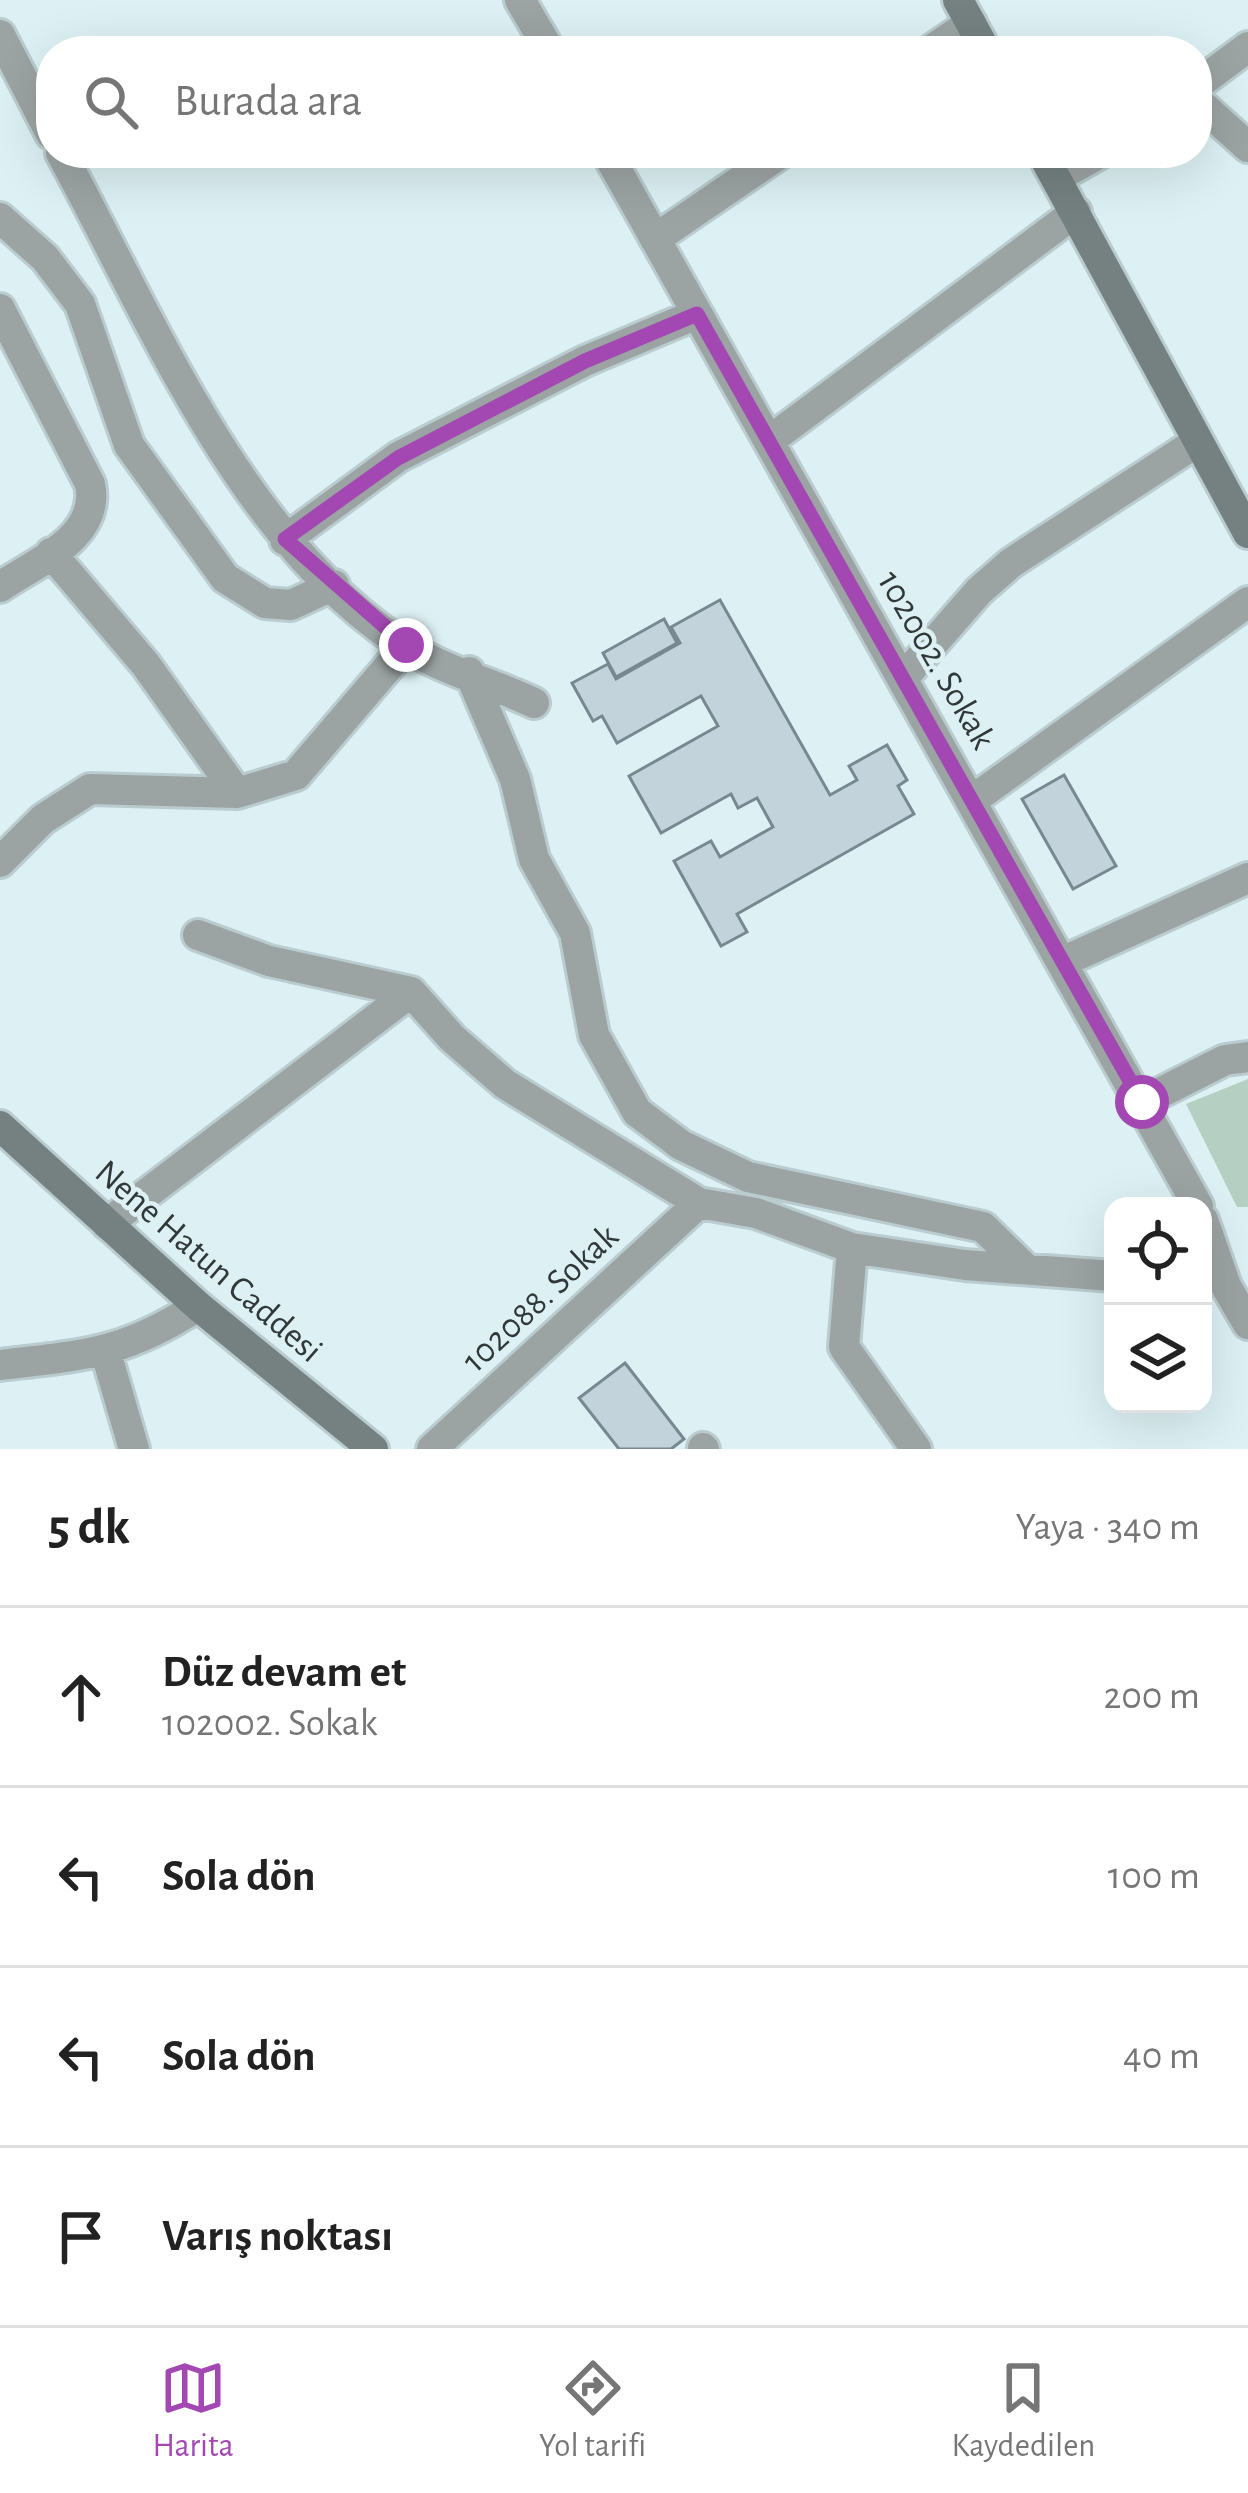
<!DOCTYPE html>
<html lang="tr">
<head>
<meta charset="utf-8">
<style>
	:root { --surface:#fff; --page:#f6f6f6; --text:#222; --muted:#767676; --line:#e0e0e0; --accent:#a348b2 }
	body { margin:0; font-family:"Alegreya Sans",sans-serif; background:var(--page); color:var(--text) }
	.controls { position:absolute; right:36px; bottom:36px; display:grid; overflow:hidden; border-radius:24px; box-shadow:0 12px 48px #0002 }
	.controls button { width:108px; height:108px; display:grid; place-items:center; padding:0; border:0; border-bottom:3px solid var(--line); background:var(--surface); color:var(--text); font:60px sans-serif }
	.stop { position:absolute; width:36px; height:36px; margin:-27px; border:9px solid #a348b2; border-radius:50%; background:#fff }
	.stop.end { background:#a348b2; border-color:#fff; box-shadow:0 3px 12px #0008 }
	.list { margin:0; padding:0; list-style:none }
	h2 { display:flex; justify-content:space-between; align-items:center; height:156px; margin:0; padding:0 48px; font-size:51px }
	h2 small { font-size:39px; font-weight:400; color:var(--muted) }
	.list li { display:grid; grid-template-columns:78px 1fr auto; gap:36px; align-items:center; box-sizing:border-box; height:180px; padding:0 48px; border-top:3px solid var(--line) }
	.list b { display:block; font-size:45px; white-space:nowrap }
	.list p { margin:0; font-size:39px; white-space:nowrap; color:var(--muted) }
	.list em { font-size:39px; font-style:normal; color:var(--muted) }
	.icon { flex:none; width:66px; height:66px; fill:none; stroke:currentColor; stroke-width:2; stroke-linecap:round; stroke-linejoin:round }
	.map { position:relative; flex:none; width:1248px; height:1449px; overflow:hidden }
	.search { position:absolute; background:var(--surface); box-shadow:0 12px 48px #0002; left:36px; right:36px; top:36px; height:132px; display:flex; align-items:center; gap:30px; box-sizing:border-box; padding:0 42px; border-radius:48px; color:var(--muted); font-size:45px }
	.sheet { height:876px; background:var(--surface) }
	nav { display:flex; justify-content:space-around; align-items:center; box-sizing:border-box; height:168px; border-top:3px solid var(--line); background:var(--surface); font-size:33px; color:var(--muted) }
	nav a { display:grid; justify-items:center; gap:6px }
	nav .on { color:var(--accent) }
	.map>svg:first-child { display:block }
	.green { fill:#b5cfc2 }
	.building { fill:#c3d3dc; stroke:#788890; stroke-width:3 }
	.lines { fill:none; stroke-linecap:round; stroke-linejoin:round }
	.street-casing { stroke:#bacccf; stroke-width:36 }
	.secondary-casing { stroke:#bacccf; stroke-width:36 }
	.street { stroke:#9ca4a3; stroke-width:30 }
	.secondary { stroke:#758180; stroke-width:30 }
	.route { stroke:#a348b2; stroke-width:15 }
	.labels { text-anchor:middle; stroke-width:9; stroke-linejoin:round; paint-order:stroke }
	.street-label { font-size:36px; fill:#303839; stroke:#ddf1f4 }
</style>
</head>
<body>
<div class="map">
<svg width="1248" height="1449" viewBox="0 0 1248 1449">
	<rect width="100%" height="100%" fill="#ddf1f4"/>
	<!-- green -->
	<path class="green" d="M1248 1079V1207H1237L1186 1104Z"/>
	<!-- building -->
	<path class="building" d="M720 600 830 795 857 780 849 766 887 745 907 780 898 786 914 814 737 914 747 932 721 946 674 861 711 841 720 857 773 827 757 798 738 808 731 794 661 833 629 776 718 726 701 696 617 743 602 716 593 721 572 683 608 664 616 679 680 643 671 627Z
		M664 619 677 643 616 677 603 653Z
		M1064 775 1116 866 1073 889 1022 799Z
		M625 1363 684 1439 671 1449H619L579 1398Z"/>
	<g class="lines">
		<defs>
			<path id="street" d="M520 0 550 51
				M0 35 51 134
				M930 51 971 23
				M1197 85 1248 47
				M1197 101 1248 147
				M61 153C152 320 247 555 417 653 452 673 497 685 534 703
				M607 153 1198 1206
				M1056 178 1100 153
				M0 218 45 258 80 304 129 445 225 578 265 603 291 605 334 585
				M655 239 781 153
				M0 309 90 484C101 537 38 561 0 587
				M769 441 1076 212
				M285 540 398 457 585 361 697 314
				M51 553 146 665 237 793
				M469 672 515 779 534 859 575 933 594 1035 637 1112 681 1145 748 1177 983 1227 1026 1269
				M904 677 979 591 1011 563 1197 442
				M974 799 1248 602
				M0 862 43 819 90 789 237 793 296 775 407 645
				M198 935 269 961 411 992 452 1038 505 1084 699 1203 756 1213 852 1248 965 1265 1113 1276
				M1062 962 1248 878
				M1142 1102 1225 1060 1248 1057
				M1203 1220 1226 1286 1248 1324
				M107 1224 411 992
				M852 1248 844 1347 916 1449
				M106 1353 134 1449
				M0 1365C85 1355 124 1354 198 1306
				M703 1448 704 1449
				M432 1449 699 1203"/>
			<path id="secondary" d="M958 0 986 51
				M1042 153 1248 533
				M0 1126 198 1306 373 1449"/>
		</defs>
		<!-- street casing -->
		<use href="#street" class="street-casing"/>
		<!-- secondary casing -->
		<use href="#secondary" class="secondary-casing"/>
		<!-- street -->
		<use href="#street" class="street"/>
		<!-- secondary -->
		<use href="#secondary" class="secondary"/>
	</g>
	<g class="lines">
		<!-- route -->
		<path class="route" d="M406 645 285 539 398 458 585 361 697 314 1142 1102"/>
	</g>
	<g class="labels">
		<!-- street labels -->
		<g class="street-label">
			<text transform="translate(938 659) rotate(60)" y="13">102002. Sokak</text>
			<text transform="translate(210 1260) rotate(41)" y="13">Nene Hatun Caddesi</text>
			<text transform="translate(539 1297) rotate(-43)" y="13">102088. Sokak</text>
		</g>
	</g>
</svg>
<div class="controls">
<button><svg class="icon" aria-label="locate" viewBox="0 0 24 24"><circle cx="12" cy="12" r="6"/><path d="M12 2v4M12 18v4M2 12h4M18 12h4"/></svg></button>
<button><svg class="icon" aria-label="layers" viewBox="0 0 24 24"><path d="M12 4l9 5-9 5-9-5zM3 14l9 5 9-5"/></svg></button>
</div>
<div class="stop" style="left:1142px;top:1102px"></div>
<div class="stop end" style="left:406px;top:645px"></div>
<div class="search"><svg class="icon" aria-label="search" viewBox="0 0 24 24"><circle cx="10" cy="10" r="6"/><path d="M15 15l6 6"/></svg>Burada ara</div>
</div>
<section class="sheet">
<h2>5 dk<small>Yaya · 340 m</small></h2>
<ul class="list">
<li><svg class="icon" aria-label="ahead" viewBox="0 0 24 24"><path d="M12 20V5M6 11l6-6 6 6"/></svg><div><b>Düz devam et</b><p>102002. Sokak</p></div><em>200 m</em></li>
<li><svg class="icon" aria-label="left" viewBox="0 0 24 24"><path d="M17 20v-9H6M10 6l-5 5 5 5"/></svg><div><b>Sola dön</b></div><em>100 m</em></li>
<li><svg class="icon" aria-label="left" viewBox="0 0 24 24"><path d="M17 20v-9H6M10 6l-5 5 5 5"/></svg><div><b>Sola dön</b></div><em>40 m</em></li>
<li><svg class="icon" aria-label="arrive" viewBox="0 0 24 24"><path d="M6 21V4h12l-3 4 3 4H6"/></svg><div><b>Varış noktası</b></div></li>
</ul>
</section>
<nav>
<a class="on"><svg class="icon" aria-label="map" viewBox="0 0 24 24"><path d="M3 6l6-2 6 2 6-2v14l-6 2-6-2-6 2zM9 4v14M15 6v14"/></svg>Harita</a>
<a><svg class="icon" aria-label="directions" viewBox="0 0 24 24"><path d="M12 3l9 9-9 9-9-9zM9 14v-3h6M13 9l2 2-2 2"/></svg>Yol tarifi</a>
<a><svg class="icon" aria-label="saved" viewBox="0 0 24 24"><path d="M7 4h10v16l-5-4-5 4z"/></svg>Kaydedilen</a>
</nav>
</body>
</html>
